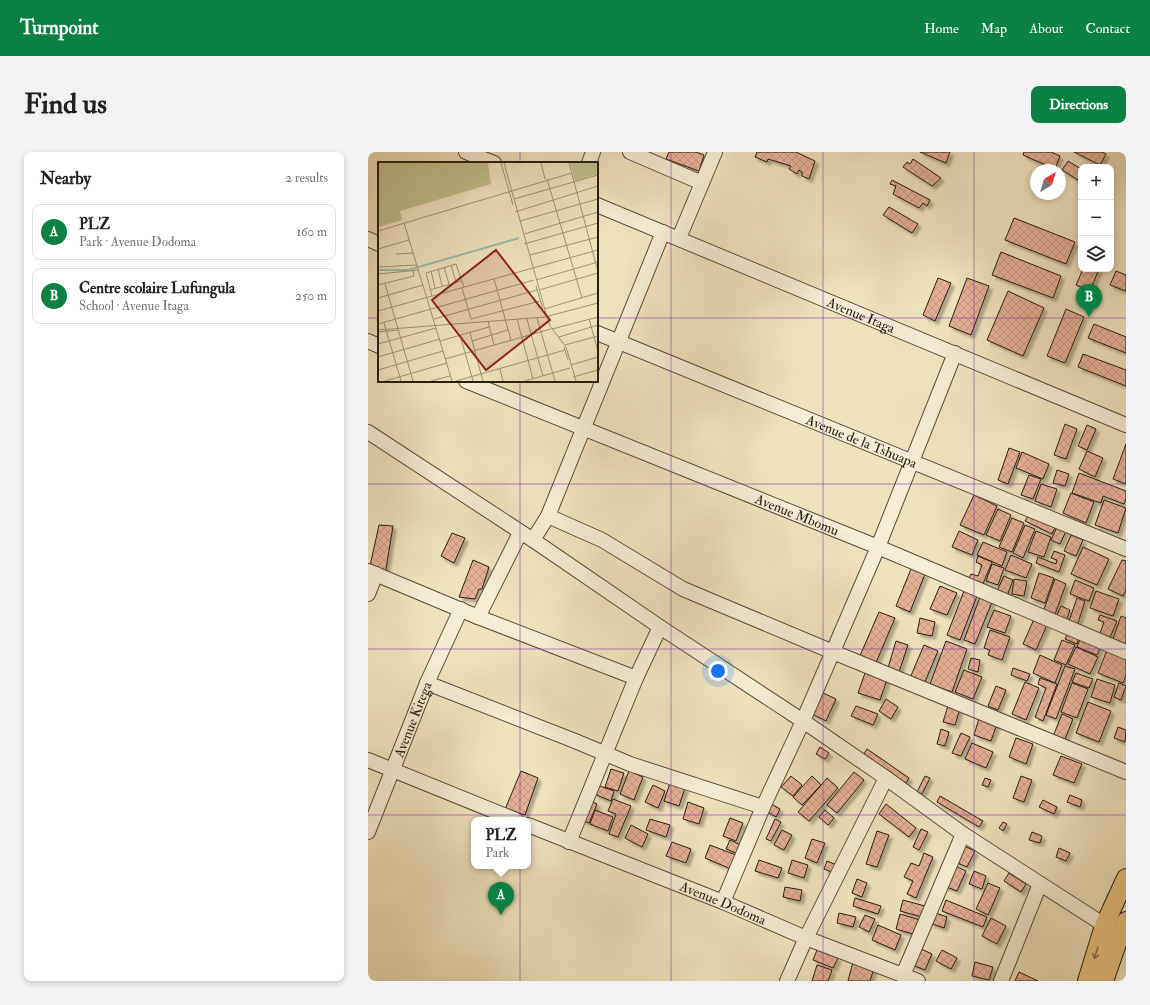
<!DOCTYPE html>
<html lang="en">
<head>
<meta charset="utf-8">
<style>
	:root { --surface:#fff; --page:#f2f2f2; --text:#202124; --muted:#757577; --line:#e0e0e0; --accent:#0b8043 }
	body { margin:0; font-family:"IM FELL Double Pica",serif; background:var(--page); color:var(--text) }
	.controls { position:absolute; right:12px; top:12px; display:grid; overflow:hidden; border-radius:8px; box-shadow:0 2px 6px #0003 }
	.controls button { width:36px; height:36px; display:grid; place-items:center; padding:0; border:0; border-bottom:1px solid var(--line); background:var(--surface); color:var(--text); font:20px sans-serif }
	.compass { position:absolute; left:662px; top:12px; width:36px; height:36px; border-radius:50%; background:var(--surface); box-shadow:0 2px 6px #0003; rotate:38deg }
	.you { position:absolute; left:350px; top:519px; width:14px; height:14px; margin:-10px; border:3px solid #fff; border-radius:50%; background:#1a73e8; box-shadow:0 0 0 6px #1a73e833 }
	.badge { display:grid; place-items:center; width:26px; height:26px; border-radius:50%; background:var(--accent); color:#fff; font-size:13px; font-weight:700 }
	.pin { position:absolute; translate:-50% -33px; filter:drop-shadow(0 1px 2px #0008) }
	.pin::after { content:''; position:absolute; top:21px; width:14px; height:12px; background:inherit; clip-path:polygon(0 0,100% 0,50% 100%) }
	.popup { position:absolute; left:103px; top:665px; width:60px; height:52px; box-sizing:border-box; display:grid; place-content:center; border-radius:8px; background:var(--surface); filter:drop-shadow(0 1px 3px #0005); font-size:13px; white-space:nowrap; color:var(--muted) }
	.popup b { font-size:15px; color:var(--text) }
	.popup::after { content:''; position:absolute; left:50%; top:100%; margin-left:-8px; border:8px solid transparent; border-top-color:var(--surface) }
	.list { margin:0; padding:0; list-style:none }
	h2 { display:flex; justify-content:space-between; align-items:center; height:52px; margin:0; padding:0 16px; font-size:17px }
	h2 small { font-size:13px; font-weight:400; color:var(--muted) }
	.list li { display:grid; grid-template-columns:26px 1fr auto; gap:12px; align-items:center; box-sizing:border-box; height:56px; margin:0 8px 8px; padding:0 8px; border:1px solid var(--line); border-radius:8px }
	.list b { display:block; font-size:15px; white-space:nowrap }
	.list p { margin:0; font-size:13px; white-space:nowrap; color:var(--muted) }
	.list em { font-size:13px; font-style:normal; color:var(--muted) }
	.icon { flex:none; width:22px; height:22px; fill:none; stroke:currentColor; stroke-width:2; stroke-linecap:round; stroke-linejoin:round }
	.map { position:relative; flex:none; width:758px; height:829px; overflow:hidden; border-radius:8px }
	header { display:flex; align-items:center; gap:24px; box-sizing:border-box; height:56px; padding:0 20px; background:var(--accent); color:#fff }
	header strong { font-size:19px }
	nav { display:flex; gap:22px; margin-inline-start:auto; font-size:14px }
	.intro { display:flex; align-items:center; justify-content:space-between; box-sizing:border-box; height:96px; padding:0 24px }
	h1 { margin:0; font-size:28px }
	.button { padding:10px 18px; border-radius:8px; background:var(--accent); color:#fff; font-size:14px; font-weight:700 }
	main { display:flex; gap:24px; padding:0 24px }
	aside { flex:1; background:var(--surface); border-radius:8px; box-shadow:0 2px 6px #0003 }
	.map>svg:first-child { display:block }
	.building { fill:url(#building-cross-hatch); stroke:#271e14; filter:url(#shadow) }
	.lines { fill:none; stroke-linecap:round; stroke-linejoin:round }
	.minor-casing { stroke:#594f3e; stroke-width:16 }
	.major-casing { stroke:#271e14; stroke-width:20 }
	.minor { stroke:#f5edd5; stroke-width:14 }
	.major { stroke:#e8c27f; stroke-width:18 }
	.oneway { stroke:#88704a }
	.grid { fill:none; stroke:#7b2cbf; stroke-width:1; stroke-opacity:0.55 }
	.labels { text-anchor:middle; stroke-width:3.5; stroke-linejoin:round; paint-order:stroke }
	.street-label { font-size:14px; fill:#271e14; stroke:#f5edd5 }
	.inset-river { fill:none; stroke:#9abeb0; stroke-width:2 }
	.inset-road { fill:none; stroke:#9f947a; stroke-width:1 }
	.view { fill:#8f2418; fill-opacity:0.15; stroke:#8f2418; stroke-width:2 }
	.inset-edge { fill:none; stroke:#271e14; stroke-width:2 }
</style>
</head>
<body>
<header>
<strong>Turnpoint</strong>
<nav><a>Home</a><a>Map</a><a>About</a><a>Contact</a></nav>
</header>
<div class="intro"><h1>Find us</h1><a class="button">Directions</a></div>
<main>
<aside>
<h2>Nearby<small>2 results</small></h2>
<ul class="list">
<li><span class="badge">A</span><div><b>PLZ</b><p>Park · Avenue Dodoma</p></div><em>160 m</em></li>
<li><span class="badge">B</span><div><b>Centre scolaire Lufungula</b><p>School · Avenue Itaga</p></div><em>250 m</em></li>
</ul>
</aside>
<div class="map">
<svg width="758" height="829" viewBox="0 0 758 829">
	<defs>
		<pattern id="building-cross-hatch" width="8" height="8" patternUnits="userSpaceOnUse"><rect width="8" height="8" fill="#e6b097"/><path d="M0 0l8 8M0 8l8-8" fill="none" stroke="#c59781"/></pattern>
		<filter id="shadow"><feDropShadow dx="3.5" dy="3.5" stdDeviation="1" flood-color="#0004"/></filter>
	</defs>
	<rect width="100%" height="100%" fill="#efe3be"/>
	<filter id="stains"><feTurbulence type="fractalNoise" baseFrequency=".005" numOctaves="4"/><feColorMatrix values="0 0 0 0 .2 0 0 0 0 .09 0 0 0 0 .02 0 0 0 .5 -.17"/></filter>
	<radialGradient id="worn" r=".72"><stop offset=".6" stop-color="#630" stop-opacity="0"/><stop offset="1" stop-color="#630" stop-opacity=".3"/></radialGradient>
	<!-- building -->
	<path class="building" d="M301 0H328L336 3 331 19 298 7Z
		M389 0H428L447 9 441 27 434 24V20L431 18 429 22 421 17 423 14 400 7 399 10 387 5Z
		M552 0H582L578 11Z
		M656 0H683L692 4 687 17 655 3Z
		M706 0H734L738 2 732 13Z
		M545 7 573 26 564 34 535 15 539 10 542 12Z
		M700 9 713 17V30L694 18Z
		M524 28 562 48 559 54 555 51 551 56 525 42 528 34 522 32Z
		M521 55 550 72 544 81 515 63Z
		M646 66 707 90 698 112 637 88Z
		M633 100 693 124 685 146 624 123Z
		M715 117H731L722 139 708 133Z
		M748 119 758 123V139L742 133Z
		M570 126 583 131 567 169 555 163Z
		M599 126 621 134 603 183 581 174Z
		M640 139 676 156 655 204 619 188Z
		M698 157 716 165 697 211 679 204Z
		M726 172 758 185V201L720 186Z
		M715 202 758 218V234L710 215Z
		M697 272 709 277 698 307 686 303Z
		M719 273 728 277 719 298 710 294Z
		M758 292V332L745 327Z
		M641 296 652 300 640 332 630 328Z
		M719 299 735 306 727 325 711 317Z
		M654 300 681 312 675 327 648 316Z
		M689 318 701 322 697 334 685 331Z
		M711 321 758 339V347L756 352 735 344 733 351 704 341Z
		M661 323 673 327 665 347 653 343Z
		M673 332 689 337 683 355 667 349Z
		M703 341 726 350 718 371 695 361Z
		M606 343 629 354 616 383 592 373Z
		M736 348 758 356 750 381 727 373Z
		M630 357 643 363 632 389 618 383Z
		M662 361 688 373 684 382 657 369Z
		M644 366 656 371 644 400 631 395Z
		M11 373 25 374 17 423 2 414Z
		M657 373 667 377 655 406 645 401Z
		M690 373 699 377 692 392 683 388Z
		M591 379 610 388 604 403 584 395Z
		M668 379 683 385 676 405 660 400Z
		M84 381 97 386 86 411 73 404Z
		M703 383 715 388 708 404 696 399Z
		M615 390 639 400 634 414 609 403Z
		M715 395 741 407 729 433 703 422Z
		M686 399 697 403 691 420 668 411 670 405 688 412 689 408 683 406Z
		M643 403 664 412 658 426 637 418Z
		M610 404 624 410 614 434 600 428 603 422 610 424 614 413 608 410Z
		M105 408 121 415 114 437H111L107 447 91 445Z
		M754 408 758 409V438L755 444 740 437Z
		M624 412 636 416 630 433 618 429Z
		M543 417 557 422 542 460 528 454Z
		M671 421 686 426 677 451 663 446Z
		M636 424 645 428 639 444 629 439Z
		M646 427 659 429 656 444 644 442Z
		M687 427 698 432 686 465 675 460Z
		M707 428 726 436 721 449 702 442Z
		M572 434 589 441 579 463 562 457Z
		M596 439 609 444 592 488 579 483Z
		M728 439 751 447 745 464 722 456Z
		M612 445 624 450 607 492 596 488Z
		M709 446 717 449 709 474 700 472Z
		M693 454 702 458 698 469 688 465Z
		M626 458 643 464 637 481 619 475Z
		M511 460 527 466 507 513 491 506Z
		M732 463 749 469 741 488 731 484 736 470 730 468Z
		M753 464 758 466V492L745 487Z
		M552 466 567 470 564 484 549 481Z
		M666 467 679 473 668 498 655 492Z
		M622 478 642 485 634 508 620 503 622 498 616 496Z
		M700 480 711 484 709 492 697 487Z
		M713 485 733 494 729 503 709 495Z
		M694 488 707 493 698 513 686 508Z
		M528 489 540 493 531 520 520 516Z
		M578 489 599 497 584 540 562 532Z
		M556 493 570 499 556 532 542 526Z
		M708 495 730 505 722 522 700 512Z
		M739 498 758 506V524L755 531 730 521Z
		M672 503 694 513 687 531 665 521Z
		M603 506 612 508 610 520 600 517Z
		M697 514 707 517 688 567 678 563Z
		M645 516 662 522 659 529 643 523Z
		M498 518 520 525 512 548 490 541Z
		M596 518 614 525 605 547 587 540Z
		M708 521 725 527 721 536 704 530Z
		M672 526 689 532 675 569 667 565 678 536 670 532Z
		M729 527 747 533 742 551 723 545Z
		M657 530 671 536 658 568 644 562Z
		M704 531 720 537 709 566 693 560Z
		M751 531 758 534 753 548 746 545Z
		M628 534 638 538 630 558 620 554Z
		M453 540 468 547 458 569 442 561Z
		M518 547 530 555 523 567 511 559Z
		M720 550 743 559 731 590 708 581Z
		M488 554 510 562 505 573 483 564Z
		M580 554 592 557 587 573 575 570Z
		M694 562 705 567 695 592 684 587Z
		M612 563 630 569 623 589 606 583Z
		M750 575 758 578 757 590 746 586Z
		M573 577 581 580 577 594 569 592Z
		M593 581 602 585 593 604 584 601Z
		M648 586 665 592 658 612 641 605Z
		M604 591 625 600 618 616 597 607Z
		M452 595 461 601 457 607 448 602Z
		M499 597 541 626 538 631 496 602Z
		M693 604 714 612 706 631 685 623Z
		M243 617 256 621 250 639 237 635Z
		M153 619 170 626 157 663 138 657V655Z
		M261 619 275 625 266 648 252 642Z
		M486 620 496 628 469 661 459 653Z
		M423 624 434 633 425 644 413 635Z
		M444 624 453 633 434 653 425 645Z
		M557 624 562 626 554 642 549 640Z
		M653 624 664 628 656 650 645 646Z
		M459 626 470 636 441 669 430 660Z
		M617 626 623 628 620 635 614 633Z
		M302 631 317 636 311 654 296 649Z
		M229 633 246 639 243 649 226 642Z
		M285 633 297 639 290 656 277 650Z
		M702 643 714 648 712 655 699 650Z
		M572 644 615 669 611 675 569 650Z
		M245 647 263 654 250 685 241 682 248 662 240 659Z
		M221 648 229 652 221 671 213 668Z
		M675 648 689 655 686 662 671 655Z
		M320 650 336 656 331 672 315 667Z
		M400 650 412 657 408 665 395 657Z
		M518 652 548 676 541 685 511 662Z
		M227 658 245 665 240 679 222 672Z
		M457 658 466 666 460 673 451 665Z
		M362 666 375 671 368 689 355 684Z
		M282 667 302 673 298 685 278 678Z
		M407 667 413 670 403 689 398 687Z
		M635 670 639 672 635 679 631 676Z
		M263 673 280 682 274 695 257 686Z
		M553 677 560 680 551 698 545 695Z
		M414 678 424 683 416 698 406 693Z
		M509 679 521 683 509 715 498 712Z
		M664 680 674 684 672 691 661 688Z
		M444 687 457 691 449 711 437 706Z
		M362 688 377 695 373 703 358 697Z
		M304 690 323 697 318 711 298 704Z
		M342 693 368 703 363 717 337 706Z
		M594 693 607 699 599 715 587 710Z
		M691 696 702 701 698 709 688 705Z
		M556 701 565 705 548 746 539 742 545 729 536 725 543 711 551 714Z
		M391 708 414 716 410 726 387 719Z
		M424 708 440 713 436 726 420 721Z
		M459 709 469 713 466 721 456 717Z
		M585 713 598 719 589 739 576 734Z
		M606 719 618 724 614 737 601 732Z
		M641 721 658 732 653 740 636 729Z
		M489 727 499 731 494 745 484 741Z
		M620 731 632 736 620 763 608 757Z
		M417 735 434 738 432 749 415 745Z
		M487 746 513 754 510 762 485 754Z
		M535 748 557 754 554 765 532 759Z
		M578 748 619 765 615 775 574 759Z
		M565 760 579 765 576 776 562 771Z
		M471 761 488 765 485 775 469 771Z
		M532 762 552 768 548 783 528 777Z
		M497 763 507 767 501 780 491 775Z
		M623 766 638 774 629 792 614 784Z
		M510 773 533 783 527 798 504 788Z
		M551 796 564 802 557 818 544 813Z
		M449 798 470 806 465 816 445 808Z
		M574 798 589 806 583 817 568 809Z
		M485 810 506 816 502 829H480Z
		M607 810 625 815 621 828 604 824Z
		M449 813 464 818 460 829H444Z
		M651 820 670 829H647Z"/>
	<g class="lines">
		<defs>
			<g id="minor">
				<path d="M98 0 126 11"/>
				<path d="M262 0 334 31"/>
				<path d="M221 11 225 0"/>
				<path id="s1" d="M229 53 758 273"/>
				<path d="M311 86 347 0"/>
				<path d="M0 87 11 92"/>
				<path id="s2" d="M229 181 758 397"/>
				<path d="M0 189 11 194"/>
				<path id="s3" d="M98 229 510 395 758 500"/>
				<path d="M0 280 165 388 292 475 435 569 518 626 595 682 744 778"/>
				<path d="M180 364 234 388 315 437 465 500 758 620"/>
				<path d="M165 388 180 364 295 80"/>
				<path d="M0 419 110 465 268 526"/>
				<path d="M0 442 8 422"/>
				<path d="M110 465 152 381"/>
				<path d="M59 531 207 589 262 612 395 655"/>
				<path d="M0 608 148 668"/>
				<path id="s4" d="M160 673 355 750 438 786 550 829"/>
				<path id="s5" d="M0 680 59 531 93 457"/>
				<path d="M201 690 268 526 292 475"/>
				<path d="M355 750 395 655 435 569 510 395 587 201"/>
				<path d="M535 823 595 682"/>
				<path d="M419 829 438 786 518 626"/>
				<path d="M633 829 672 732"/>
			</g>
			<path id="major" d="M719 829 736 774 758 726
				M736 829 752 783 758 769"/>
		</defs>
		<!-- minor casing -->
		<use href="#minor" class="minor-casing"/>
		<!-- major casing -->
		<use href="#major" class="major-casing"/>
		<!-- minor -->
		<use href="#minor" class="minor"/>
		<!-- major -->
		<use href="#major" class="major"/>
	</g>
	<!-- one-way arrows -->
	<defs><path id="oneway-shaft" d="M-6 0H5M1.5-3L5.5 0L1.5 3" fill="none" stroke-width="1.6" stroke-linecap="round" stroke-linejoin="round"/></defs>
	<use class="oneway" href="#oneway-shaft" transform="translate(728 801) rotate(108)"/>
	<!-- grid -->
	<path class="grid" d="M152 0V11M303 0V829M455 0V829M606 0V829M0 166H11M229 166H758M152 229V829M0 332H758M0 497H758M0 663H758"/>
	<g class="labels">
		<!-- street labels -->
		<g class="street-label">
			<text dy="5" stroke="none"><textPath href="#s1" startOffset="286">Avenue Itaga</textPath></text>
			<text dy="5" stroke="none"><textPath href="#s2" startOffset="286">Avenue de la Tshuapa</textPath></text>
			<text dy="5" stroke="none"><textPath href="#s3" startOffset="357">Avenue Mbomu</textPath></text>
			<text dy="5" stroke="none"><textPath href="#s5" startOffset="121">Avenue Kitega</textPath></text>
			<text dy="5" stroke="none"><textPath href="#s4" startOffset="210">Avenue Dodoma</textPath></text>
		</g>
	</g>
	<!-- overview -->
	<g transform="translate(10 10)">
		<rect width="220" height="220" fill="#efe3be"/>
		<path d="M0 1H110L113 22 22 49 24 58 0 65Z" fill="#c1c18c"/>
		<path d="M192 1H220V12L197 19Z" fill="#c1c18c"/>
		<path class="inset-river" d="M0 108H30L141 76"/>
		<path class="inset-road" d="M123 1 135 43M126 1 169 155 172 164 188 185 198 219M163 1 167 17M191 1 220 110M169 17 204 136M136 37 220 13M137 50 220 24M142 59 220 37M26 61 74 219M0 69 194 11M146 72 220 50M146 82 220 61M0 87 31 78M18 92 35 91M152 93 220 75M73 103 78 120M0 105 39 103M66 105 71 122M60 107 64 124M53 109 57 126M0 112 41 108M116 117 133 178M158 118 220 100M7 122 35 219M0 123 36 114 35 109M158 124 165 147M84 126 93 157M52 128 83 119M161 128 220 111M54 134 48 111 78 102 86 125M0 136 45 123M166 147 220 131M0 149 220 88M159 156 177 219M56 157 159 128M93 157 162 139M139 157 155 217M149 157 153 172M211 157 220 189M110 159 116 183M6 161 23 219M0 162 156 118M174 167 220 155M0 168 167 155 220 141M0 170 21 168M92 171 105 219M153 172 165 214M82 173 95 219M181 175 220 163M62 179 111 165M94 179 130 168M0 182 58 166M187 183 220 174M186 185 190 198M0 195 62 177M67 197 173 167M193 203 220 195M122 207 125 219M0 208 65 189M195 215 220 208M7 219 69 201M53 219 72 214M78 219 187 188M147 219 192 206"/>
		<path class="view" d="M118 88 172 158 108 208 54 138Z"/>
		<rect width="220" height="220" class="inset-edge"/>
	</g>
	<rect width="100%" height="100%" filter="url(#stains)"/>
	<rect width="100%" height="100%" fill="url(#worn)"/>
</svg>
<div class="controls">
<button>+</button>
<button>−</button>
<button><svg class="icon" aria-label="layers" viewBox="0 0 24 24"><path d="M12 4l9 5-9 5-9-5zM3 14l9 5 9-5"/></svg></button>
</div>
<svg class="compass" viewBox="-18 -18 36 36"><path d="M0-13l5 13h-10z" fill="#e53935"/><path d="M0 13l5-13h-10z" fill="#757577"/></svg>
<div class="you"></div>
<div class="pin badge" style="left:133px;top:763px">A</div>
<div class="popup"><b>PLZ</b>Park</div>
<div class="pin badge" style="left:721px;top:165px">B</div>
</div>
</main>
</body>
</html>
